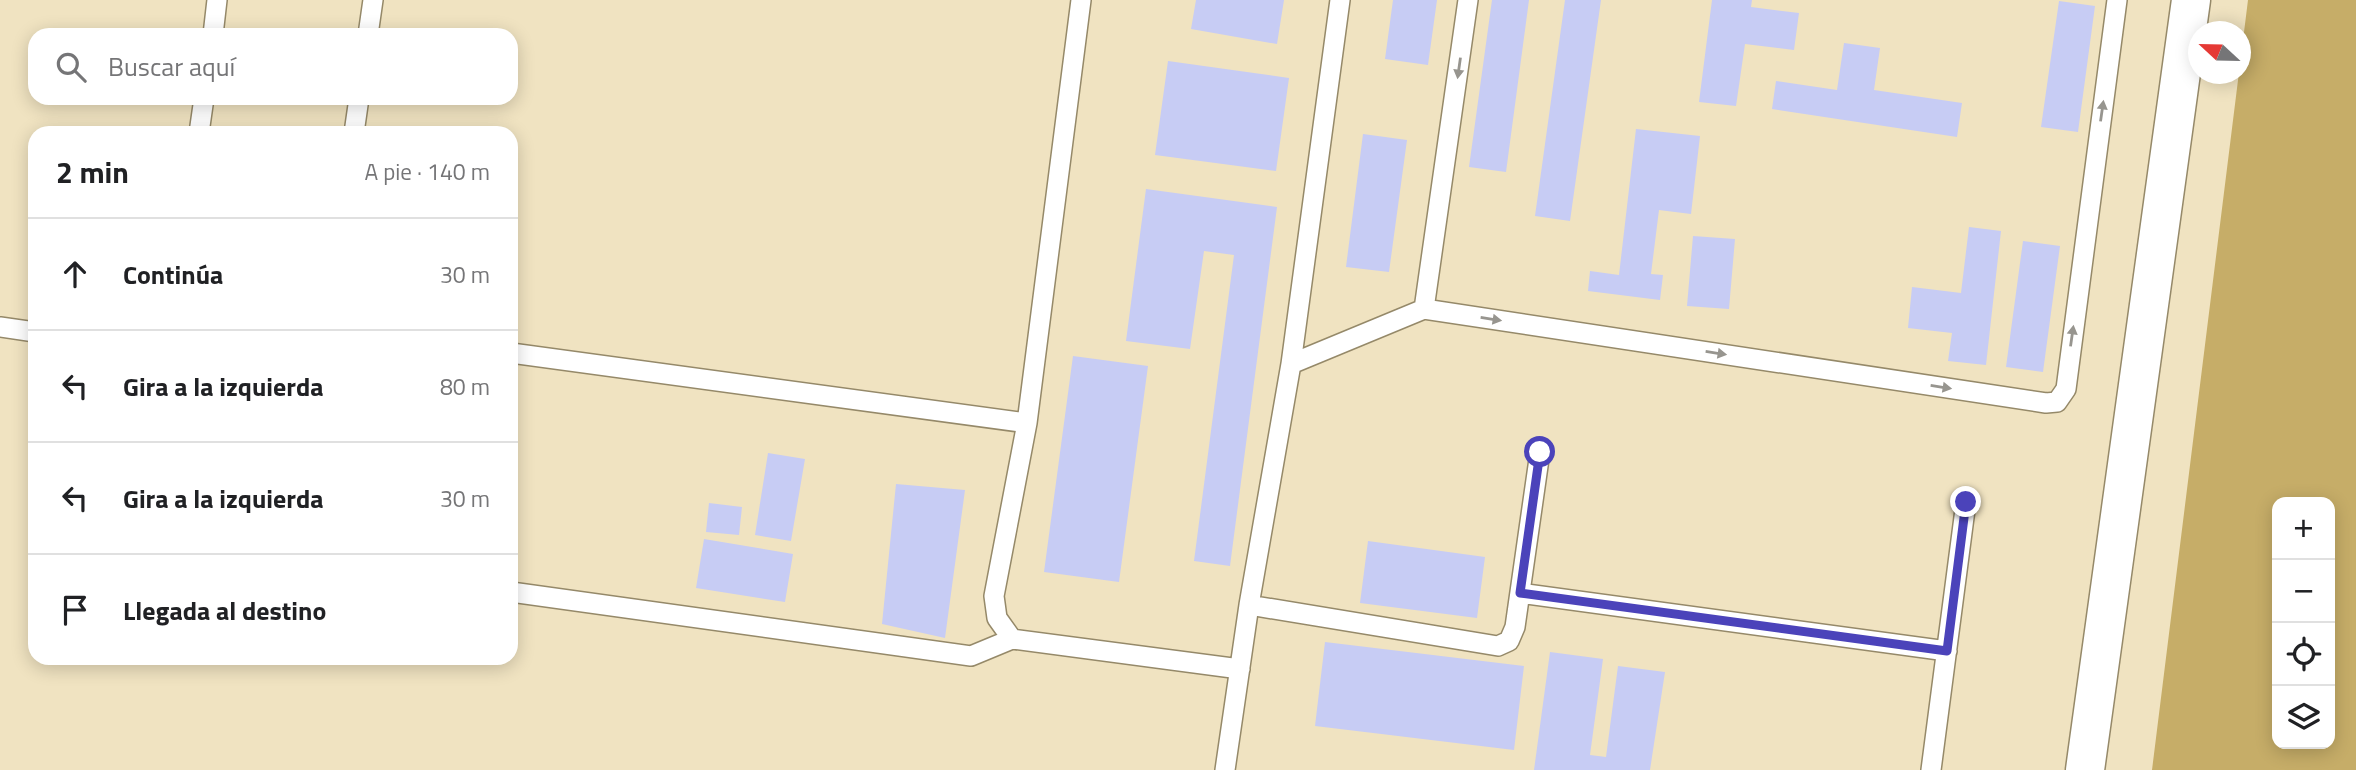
<!DOCTYPE html>
<html lang="es">
<head>
<meta charset="utf-8">
<style>
	:root { --surface:#fff; --page:#f6f6f6; --text:#202124; --muted:#757577; --line:#e0e0e0 }
	body { margin:0; font-family:"Titillium Web",sans-serif; background:var(--page); color:var(--text) }
	.controls { position:absolute; right:21px; bottom:21px; display:grid; overflow:hidden; border-radius:14px; box-shadow:0 4px 18px #0003 }
	.controls button { width:63px; height:63px; display:grid; place-items:center; padding:0; border:0; border-bottom:2px solid var(--line); background:var(--surface); color:var(--text); font:35px sans-serif }
	.compass { position:absolute; left:2188px; top:21px; width:63px; height:63px; border-radius:50%; background:var(--surface); box-shadow:0 4px 18px #0003; rotate:292deg }
	.stop { position:absolute; width:21px; height:21px; margin:-16px; border:5px solid #4b43ba; border-radius:50%; background:#fff }
	.stop.end { background:#4b43ba; border-color:#fff; box-shadow:0 2px 7px #0008 }
	.list { margin:0; padding:0; list-style:none }
	h2 { display:flex; justify-content:space-between; align-items:center; height:91px; margin:0; padding:0 28px; font-size:30px }
	h2 small { font-size:23px; font-weight:400; color:var(--muted) }
	.list li { display:grid; grid-template-columns:46px 1fr auto; gap:21px; align-items:center; box-sizing:border-box; height:112px; padding:0 28px; border-top:2px solid var(--line) }
	.list b { display:block; font-size:26px; white-space:nowrap }
	.list em { font-size:23px; font-style:normal; color:var(--muted) }
	.icon { flex:none; width:38px; height:38px; fill:none; stroke:currentColor; stroke-width:2; stroke-linecap:round; stroke-linejoin:round }
	.map { position:relative; flex:none; width:2356px; height:770px; overflow:hidden }
	.search { position:absolute; background:var(--surface); box-shadow:0 4px 18px #0003; left:28px; top:28px; width:490px; height:77px; display:flex; align-items:center; gap:18px; box-sizing:border-box; padding:0 24px; border-radius:21px; color:var(--muted); font-size:26px }
	.panel { position:absolute; background:var(--surface); box-shadow:0 4px 18px #0003; left:28px; top:126px; width:490px; height:539px; border-radius:21px }
	.map>svg:first-child { display:block }
	.forest { fill:#c6ad68; fill-rule:evenodd }
	.building { fill:#c7ccf4 }
	.lines { fill:none; stroke-linecap:round; stroke-linejoin:round }
	.lane-casing { stroke:#958969; stroke-width:22 }
	.street-casing { stroke:#958969; stroke-width:41 }
	.lane { stroke:#fff; stroke-width:19 }
	.street { stroke:#fff; stroke-width:38 }
	.oneway { fill:#97958f }
	.route { stroke:#4b43ba; stroke-width:9 }
</style>
</head>
<body>
<div class="map">
<svg width="2356" height="770" viewBox="0 0 2356 770">
	<rect width="100%" height="100%" fill="#f0e3c1"/>
	<!-- forest -->
	<path class="forest" d="M2248 0H2356V770H2152ZM2277 502H2330V744H2277Z"/>
	<!-- building -->
	<path class="building" d="M1196 0H1284L1277 44 1191 29Z
		M1393 0H1437L1428 65 1385 59Z
		M1492 0H1529L1506 172 1469 167Z
		M1565 0H1601L1570 221 1535 216Z
		M1712 0H1752L1751 7 1799 13 1794 50 1745 44 1736 106 1699 102Z
		M2059 1 2095 6 2078 132 2041 127Z
		M1844 43 1880 48 1874 90 1962 103 1957 137 1772 109 1776 81 1837 90Z
		M1168 61 1289 78 1276 171 1155 155Z
		M1636 129 1700 136 1691 214 1659 210 1651 274 1663 275 1660 300 1588 291 1590 271 1619 275Z
		M1363 134 1407 140 1389 272 1346 267Z
		M1146 189 1277 207 1230 566 1194 561 1234 255 1204 251 1190 349 1126 341Z
		M1969 227 2001 231 1986 365 1948 361 1952 333 1908 328 1912 287 1961 293Z
		M1693 236 1735 239 1729 309 1687 306Z
		M2023 241 2060 246 2043 372 2006 367Z
		M1073 356 1148 366 1119 582 1044 572Z
		M768 453 805 459 791 541 755 535Z
		M896 484 965 490 945 638 882 624Z
		M709 503 742 507 739 535 706 532Z
		M704 539 793 554 785 602 696 588Z
		M1368 541 1485 557 1477 618 1360 603Z
		M1325 642 1524 666 1514 750 1315 726Z
		M1550 652 1603 659 1590 755 1606 757 1618 666 1665 672 1650 770H1534Z"/>
	<g class="lines">
		<defs>
			<path id="lane" d="M213 35 217 0
				M368 35 373 0
				M199 133 204 98
				M354 133 359 98
				M1424 309 1468 0
				M0 327 35 332
				M511 353 1027 423
				M1291 364 1424 309 2046 403 2057 402 2066 389 2117 0
				M511 592 971 656 1012 639 1240 669
				M1520 593 1947 651
				M1249 605 1498 646 1509 641 1515 627 1540 452
				M1012 639 997 618 994 596 1027 423 1081 0
				M1225 770 1249 605 1291 364 1340 0
				M1931 770 1966 502"/>
			<path id="street" d="M2085 770 2191 0"/>
		</defs>
		<!-- lane casing -->
		<use href="#lane" class="lane-casing"/>
		<!-- street casing -->
		<use href="#street" class="street-casing"/>
		<!-- lane -->
		<use href="#lane" class="lane"/>
		<!-- street -->
		<use href="#street" class="street"/>
	</g>
	<!-- one-way arrows -->
	<defs><path id="oneway-solid" d="M-6-.8H1V-3.2L6.5 0L1 3.2V.8H-6Z" transform="scale(1.75)"/></defs>
	<g class="oneway">
		<use href="#oneway-solid" transform="translate(1459 68) rotate(98)"/>
		<use href="#oneway-solid" transform="translate(2102 111) rotate(-82)"/>
		<use href="#oneway-solid" transform="translate(1491 319) rotate(9)"/>
		<use href="#oneway-solid" transform="translate(2072 336) rotate(-82)"/>
		<use href="#oneway-solid" transform="translate(1716 353) rotate(9)"/>
		<use href="#oneway-solid" transform="translate(1941 387) rotate(9)"/>
	</g>
	<g class="lines">
		<!-- route -->
		<path class="route" d="M1540 452 1520 593 1947 651 1966 502"/>
	</g>
</svg>
<div class="controls">
<button>+</button>
<button>−</button>
<button><svg class="icon" aria-label="locate" viewBox="0 0 24 24"><circle cx="12" cy="12" r="6"/><path d="M12 2v4M12 18v4M2 12h4M18 12h4"/></svg></button>
<button><svg class="icon" aria-label="layers" viewBox="0 0 24 24"><path d="M12 4l9 5-9 5-9-5zM3 14l9 5 9-5"/></svg></button>
</div>
<svg class="compass" viewBox="-18 -18 36 36"><path d="M0-13l5 13h-10z" fill="#e53935"/><path d="M0 13l5-13h-10z" fill="#757577"/></svg>
<div class="stop" style="left:1540px;top:452px"></div>
<div class="stop end" style="left:1966px;top:502px"></div>
<div class="search"><svg class="icon" aria-label="search" viewBox="0 0 24 24"><circle cx="10" cy="10" r="6"/><path d="M15 15l6 6"/></svg>Buscar aquí</div>
<section class="panel">
<h2>2 min<small>A pie · 140 m</small></h2>
<ul class="list">
<li><svg class="icon" aria-label="ahead" viewBox="0 0 24 24"><path d="M12 20V5M6 11l6-6 6 6"/></svg><div><b>Continúa</b></div><em>30 m</em></li>
<li><svg class="icon" aria-label="left" viewBox="0 0 24 24"><path d="M17 20v-9H6M10 6l-5 5 5 5"/></svg><div><b>Gira a la izquierda</b></div><em>80 m</em></li>
<li><svg class="icon" aria-label="left" viewBox="0 0 24 24"><path d="M17 20v-9H6M10 6l-5 5 5 5"/></svg><div><b>Gira a la izquierda</b></div><em>30 m</em></li>
<li><svg class="icon" aria-label="arrive" viewBox="0 0 24 24"><path d="M6 21V4h12l-3 4 3 4H6"/></svg><div><b>Llegada al destino</b></div></li>
</ul>
</section>
</div>
</body>
</html>
